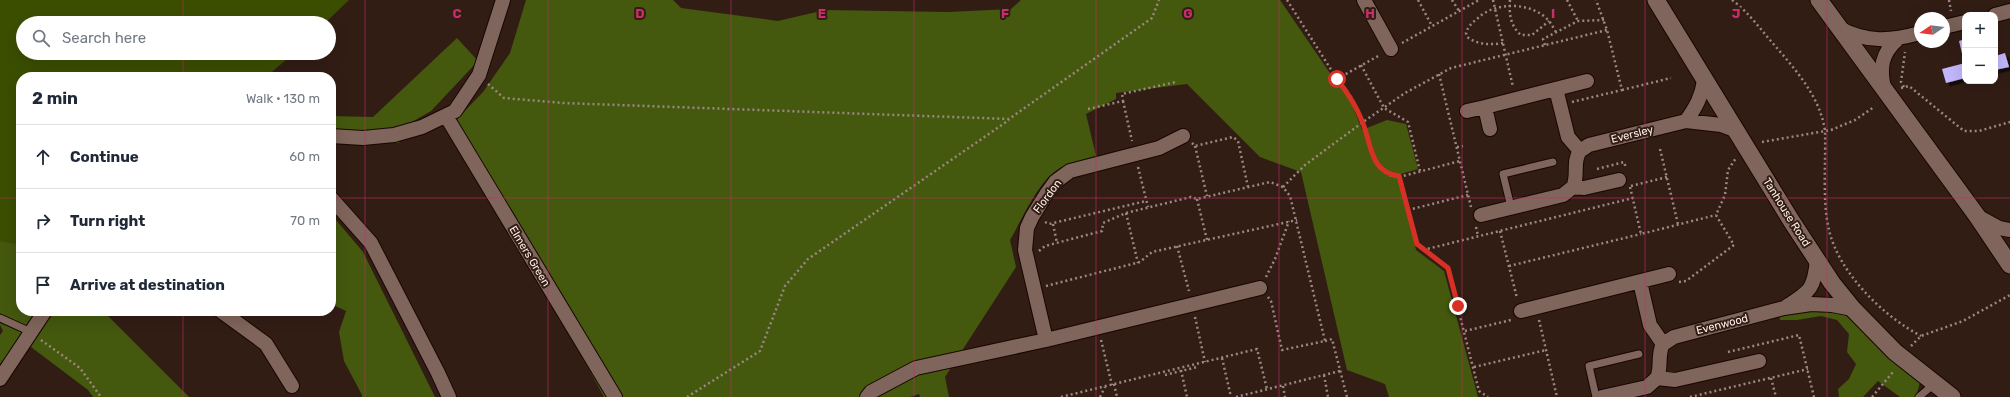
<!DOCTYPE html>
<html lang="en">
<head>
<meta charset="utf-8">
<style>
	:root { --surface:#fff; --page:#f6f6f7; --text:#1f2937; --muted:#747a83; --line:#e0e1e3 }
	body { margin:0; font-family:Rubik,sans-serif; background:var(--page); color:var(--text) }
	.controls { position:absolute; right:12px; top:12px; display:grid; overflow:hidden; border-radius:8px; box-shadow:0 4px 16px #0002 }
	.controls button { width:36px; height:36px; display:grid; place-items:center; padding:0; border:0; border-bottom:1px solid var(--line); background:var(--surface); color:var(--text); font:20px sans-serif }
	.compass { position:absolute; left:1914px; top:12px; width:36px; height:36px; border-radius:50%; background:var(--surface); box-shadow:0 4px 16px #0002; rotate:257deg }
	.stop { position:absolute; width:12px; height:12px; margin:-9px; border:3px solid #d93025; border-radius:50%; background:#fff }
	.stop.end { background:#d93025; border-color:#fff; box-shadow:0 1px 4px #0008 }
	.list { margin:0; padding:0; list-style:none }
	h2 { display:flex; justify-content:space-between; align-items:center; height:52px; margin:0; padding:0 16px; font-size:17px }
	h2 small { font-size:13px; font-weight:400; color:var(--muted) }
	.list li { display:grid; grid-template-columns:26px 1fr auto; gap:12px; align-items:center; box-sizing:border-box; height:64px; padding:0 16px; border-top:1px solid var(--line) }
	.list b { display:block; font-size:15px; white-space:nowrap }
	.list em { font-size:13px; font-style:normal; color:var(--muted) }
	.icon { flex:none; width:22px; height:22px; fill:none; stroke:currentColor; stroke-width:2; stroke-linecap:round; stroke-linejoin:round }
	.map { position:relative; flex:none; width:2010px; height:397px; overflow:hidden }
	.search { position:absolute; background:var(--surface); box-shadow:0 4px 16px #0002; left:16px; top:16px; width:320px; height:44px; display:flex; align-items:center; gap:10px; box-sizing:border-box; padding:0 14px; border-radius:22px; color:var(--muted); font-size:15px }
	.panel { position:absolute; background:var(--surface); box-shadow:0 4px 16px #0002; left:16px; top:72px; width:320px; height:244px; border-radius:16px }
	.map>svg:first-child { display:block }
	.green { fill:#3b4e00 }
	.forest { fill:#44580e }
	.building { fill:#c2b6fc; filter:url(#shadow) }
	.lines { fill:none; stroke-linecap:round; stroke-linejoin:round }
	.service-casing { stroke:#190602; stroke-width:9 }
	.minor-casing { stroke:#190602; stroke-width:16 }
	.tertiary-casing { stroke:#190602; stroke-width:19 }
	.path { stroke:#9a8882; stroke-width:2.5; stroke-dasharray:2 3; stroke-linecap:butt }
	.service { stroke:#7f655b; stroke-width:7 }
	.minor { stroke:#7f655b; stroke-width:14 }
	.tertiary { stroke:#7f655b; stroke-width:17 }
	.route { stroke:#d93025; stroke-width:5 }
	.grid { fill:none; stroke:#c82e69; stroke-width:1; stroke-opacity:0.55 }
	.labels { text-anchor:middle; stroke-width:4; stroke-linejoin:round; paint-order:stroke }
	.street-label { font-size:11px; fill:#ffefea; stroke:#321d15 }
	.grid-label { font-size:13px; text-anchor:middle; font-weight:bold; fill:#c82e69; stroke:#321d15; stroke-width:4; stroke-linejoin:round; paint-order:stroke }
</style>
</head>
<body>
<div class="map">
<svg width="2010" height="397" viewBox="0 0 2010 397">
	<defs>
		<filter id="shadow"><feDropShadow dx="3.5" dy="3.5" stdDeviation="0" flood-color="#0009"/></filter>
	</defs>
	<rect width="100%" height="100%" fill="#321d15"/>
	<!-- green -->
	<path class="green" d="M0 0H349L325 23H23V53H294L266 77H21V288L0 313Z"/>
	<!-- forest -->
	<path class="forest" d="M526 0H673L681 8 778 21 825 10 948 12 1011 9 1021 0H1280L1336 82 1350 99 1362 130 1387 120 1406 124 1418 169 1401 174 1416 250 1444 271 1478 397H1389L1385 384 1347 370 1301 172 1260 157 1187 84 1116 93V99L1086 114 1096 156C1085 159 1074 162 1064 166 1040 176 1023 218 1010 240L1016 267 945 377 949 397H920L919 394 910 397H604L455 121 483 92 510 53Z
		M457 38 478 61 431 111 405 126 399 143 331 140V116L373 117Z
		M331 214 363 252 435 397H362V395L344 361 339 332 346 311 331 304Z
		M0 241 21 245V311H103L189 397H93L88 390 31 347 15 345 0 364V335L3 331 0 325Z
		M1777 304 1852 310 1920 382 1917 393 1922 397H1900L1878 381 1863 397H1839L1838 389 1849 379 1856 364 1847 352 1849 334 1837 320 1821 316 1797 320H1780Z"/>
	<!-- building -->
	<path class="building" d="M1965 39V62H1964L1959 41Z
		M2005 53 2009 67 1995 70V56Z
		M1965 63V78L1946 83 1942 69Z"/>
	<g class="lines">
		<defs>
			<path id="service" d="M1511 207 1503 174 1553 162
				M0 318 31 332
				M1596 397 1589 366 1639 354
				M1919 397 1934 384"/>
			<path id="minor" d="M1364 0 1391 49
				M1995 15 2010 11
				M1944 27 1965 22
				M1839 28C1867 43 1891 41 1920 33
				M1556 89 1568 137 1580 151C1572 162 1579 175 1573 187
				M1885 91C1879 70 1881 53 1898 39
				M1485 107 1587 81
				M1467 111 1485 107 1490 129
				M446 116 615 397
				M1686 121C1696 107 1702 96 1704 80
				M331 136 363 138 394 135 422 127 455 111 479 75 503 0
				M1580 151 1589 145 1686 121 1721 125 1737 131
				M331 198 371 243 438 373 449 397
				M1481 215 1563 195 1573 187 1584 188 1619 180
				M1977 216 1999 228 2010 230
				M1640 282 1650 325 1663 344C1657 355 1662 367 1657 378
				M1787 306C1811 291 1814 288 1817 260
				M221 311 266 344 292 386
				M1521 311 1669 274
				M1046 340 1025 250 1027 228 1032 217 1047 193 1055 182 1070 171 1159 148 1183 136
				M1663 344 1674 337 1784 308 1811 304 1832 305 1853 309
				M0 379 45 311
				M867 397 871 392 916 368 1046 340 1260 288
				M1602 397 1647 387 1657 378 1675 380 1759 361"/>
			<path id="tertiary" d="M1656 0 1792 222 1832 283 1853 309 1895 352 1952 397
				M1819 0 1977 216 2010 265"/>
		</defs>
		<!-- service casing -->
		<use href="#service" class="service-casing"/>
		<!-- minor casing -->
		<use href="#minor" class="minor-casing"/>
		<!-- tertiary casing -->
		<use href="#tertiary" class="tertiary-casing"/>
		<!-- path -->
		<path class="path" d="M1287 0 1337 79 1351 97 1363 122 1372 154 1379 167 1389 175 1399 177 1417 244 1448 269 1479 391 1488 397
			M1418 0 1432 26
			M1452 0 1459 11
			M1493 0 1513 87
			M1510 0C1509 13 1510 26 1521 35H1532L1549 21
			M1567 0 1578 21
			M1732 0C1747 11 1758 26 1770 40 1793 67 1820 95 1825 131 1826 162 1822 201 1829 230 1839 273 1883 316 1921 336
			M1949 0 1951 11
			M1926 18 1936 16
			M1402 43 1479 0
			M1503 43C1491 45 1478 45 1467 37L1466 33C1468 26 1473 22 1478 18 1496 1 1533 2 1549 21 1552 25 1554 29 1556 32
			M1545 45 1543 39 1578 21 1604 20
			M1361 65 1384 108 1408 122 1420 171
			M1439 74 1471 207
			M1337 79 1380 55
			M488 84 504 98 563 103 1009 119 1152 18 1159 0
			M1904 87 1901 82 1905 52
			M1901 88 1909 86 1964 131H1979L2010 122
			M1622 90 1671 78
			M1123 101 1132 141
			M1572 102 1622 90 1607 30 1596 0
			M1088 109 1123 101 1122 94 1176 82
			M1762 142 1831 130 1855 120 1874 107
			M1192 143 1195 146 1233 137 1238 141 1248 187
			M1195 146 1207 196
			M1457 147 1463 146
			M1660 149 1678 224
			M1138 167 1148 207
			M1597 169 1624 162 1626 168
			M1399 177 1460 161
			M1631 186 1667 177
			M1283 187 1305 165 1363 122 1405 93 1451 68 1607 30
			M1630 187 1641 234 1716 215
			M1197 199 1207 240
			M1408 210 1468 195
			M1126 213 1138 263
			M1045 222 1049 224 1146 201
			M1053 224 1057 243
			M1476 227 1478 236
			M1500 231 1517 298
			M1177 246 1189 291
			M1423 250 1633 198
			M1039 251 1045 246 1102 231 1103 223 1126 213 1191 197 1197 199 1270 182 1283 187 1290 196 1325 341 1282 350 1271 301 1268 297
			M1509 266 1641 234
			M1266 277 1275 259 1289 221
			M1679 282 1686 281 1734 245 1716 215 1725 195 1728 170 1736 158
			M1046 286 1140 262 1152 252 1297 220
			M1195 317 1205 362
			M1539 320 1557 397
			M1465 331 1511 320
			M41 340 80 368 101 397
			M1101 340 1112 385
			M1325 341 1332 339 1347 397
			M1911 346 1921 336 1963 321 2010 295
			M1728 352 1799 335 1814 397
			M1222 358 1231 397
			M1474 367 1546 350
			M1181 370 1187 397
			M1165 375 1197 367
			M1324 375 1328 397
			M1771 378 1776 397
			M1114 384 1117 397
			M1283 386 1285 397
			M687 397 760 351 785 286 808 259 1009 120
			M1061 397 1257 349 1267 389
			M1100 397 1105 387
			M1236 397 1340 371
			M1690 397 1808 369
			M1872 397 1893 372"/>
		<!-- service -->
		<use href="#service" class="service"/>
		<!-- minor -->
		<use href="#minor" class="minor"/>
		<!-- tertiary -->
		<use href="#tertiary" class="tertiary"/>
	</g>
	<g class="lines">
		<!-- route -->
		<path class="route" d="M1337 79C1347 92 1356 105 1362 121 1372 144 1369 172 1399 176L1417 244 1448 268 1458 306"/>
	</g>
	<!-- grid -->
	<path class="grid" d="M183 0V23M365 0V397M548 0V397M731 0V397M914 0V397M1096 0V397M1279 0V397M1462 0V397M1645 0V397M1827 0V397M183 53V77M0 198H21M331 198H2010M183 311V397"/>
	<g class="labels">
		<!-- street labels -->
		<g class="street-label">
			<text transform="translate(1632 134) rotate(-14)" y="4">Eversley</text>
			<text transform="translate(1047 196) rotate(-53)" y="4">Flordon</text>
			<text transform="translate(1787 212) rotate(58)" y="4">Tanhouse Road</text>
			<text transform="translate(530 256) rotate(59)" y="4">Elmers Green</text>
			<text transform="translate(1722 324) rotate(-14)" y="4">Evenwood</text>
		</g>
	</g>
	<g class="grid-label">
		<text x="457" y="18">C</text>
		<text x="640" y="18">D</text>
		<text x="822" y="18">E</text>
		<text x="1005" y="18">F</text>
		<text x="1188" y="18">G</text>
		<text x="1370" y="18">H</text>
		<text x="1553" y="18">I</text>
		<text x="1736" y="18">J</text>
	</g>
</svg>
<div class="controls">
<button>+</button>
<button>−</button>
</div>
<svg class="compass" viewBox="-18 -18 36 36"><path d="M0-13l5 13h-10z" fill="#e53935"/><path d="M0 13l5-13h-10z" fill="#747a83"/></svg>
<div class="stop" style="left:1337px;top:79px"></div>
<div class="stop end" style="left:1458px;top:306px"></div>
<div class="search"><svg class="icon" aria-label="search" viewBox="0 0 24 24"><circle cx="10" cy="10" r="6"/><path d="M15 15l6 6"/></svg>Search here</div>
<section class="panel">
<h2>2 min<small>Walk · 130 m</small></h2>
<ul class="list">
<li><svg class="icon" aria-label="ahead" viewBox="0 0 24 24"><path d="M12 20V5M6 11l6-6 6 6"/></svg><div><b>Continue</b></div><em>60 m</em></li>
<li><svg class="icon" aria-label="right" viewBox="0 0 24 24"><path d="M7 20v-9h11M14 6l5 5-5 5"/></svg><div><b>Turn right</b></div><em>70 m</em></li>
<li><svg class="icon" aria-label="arrive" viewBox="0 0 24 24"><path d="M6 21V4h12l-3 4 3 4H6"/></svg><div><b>Arrive at destination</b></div></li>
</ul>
</section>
</div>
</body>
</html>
